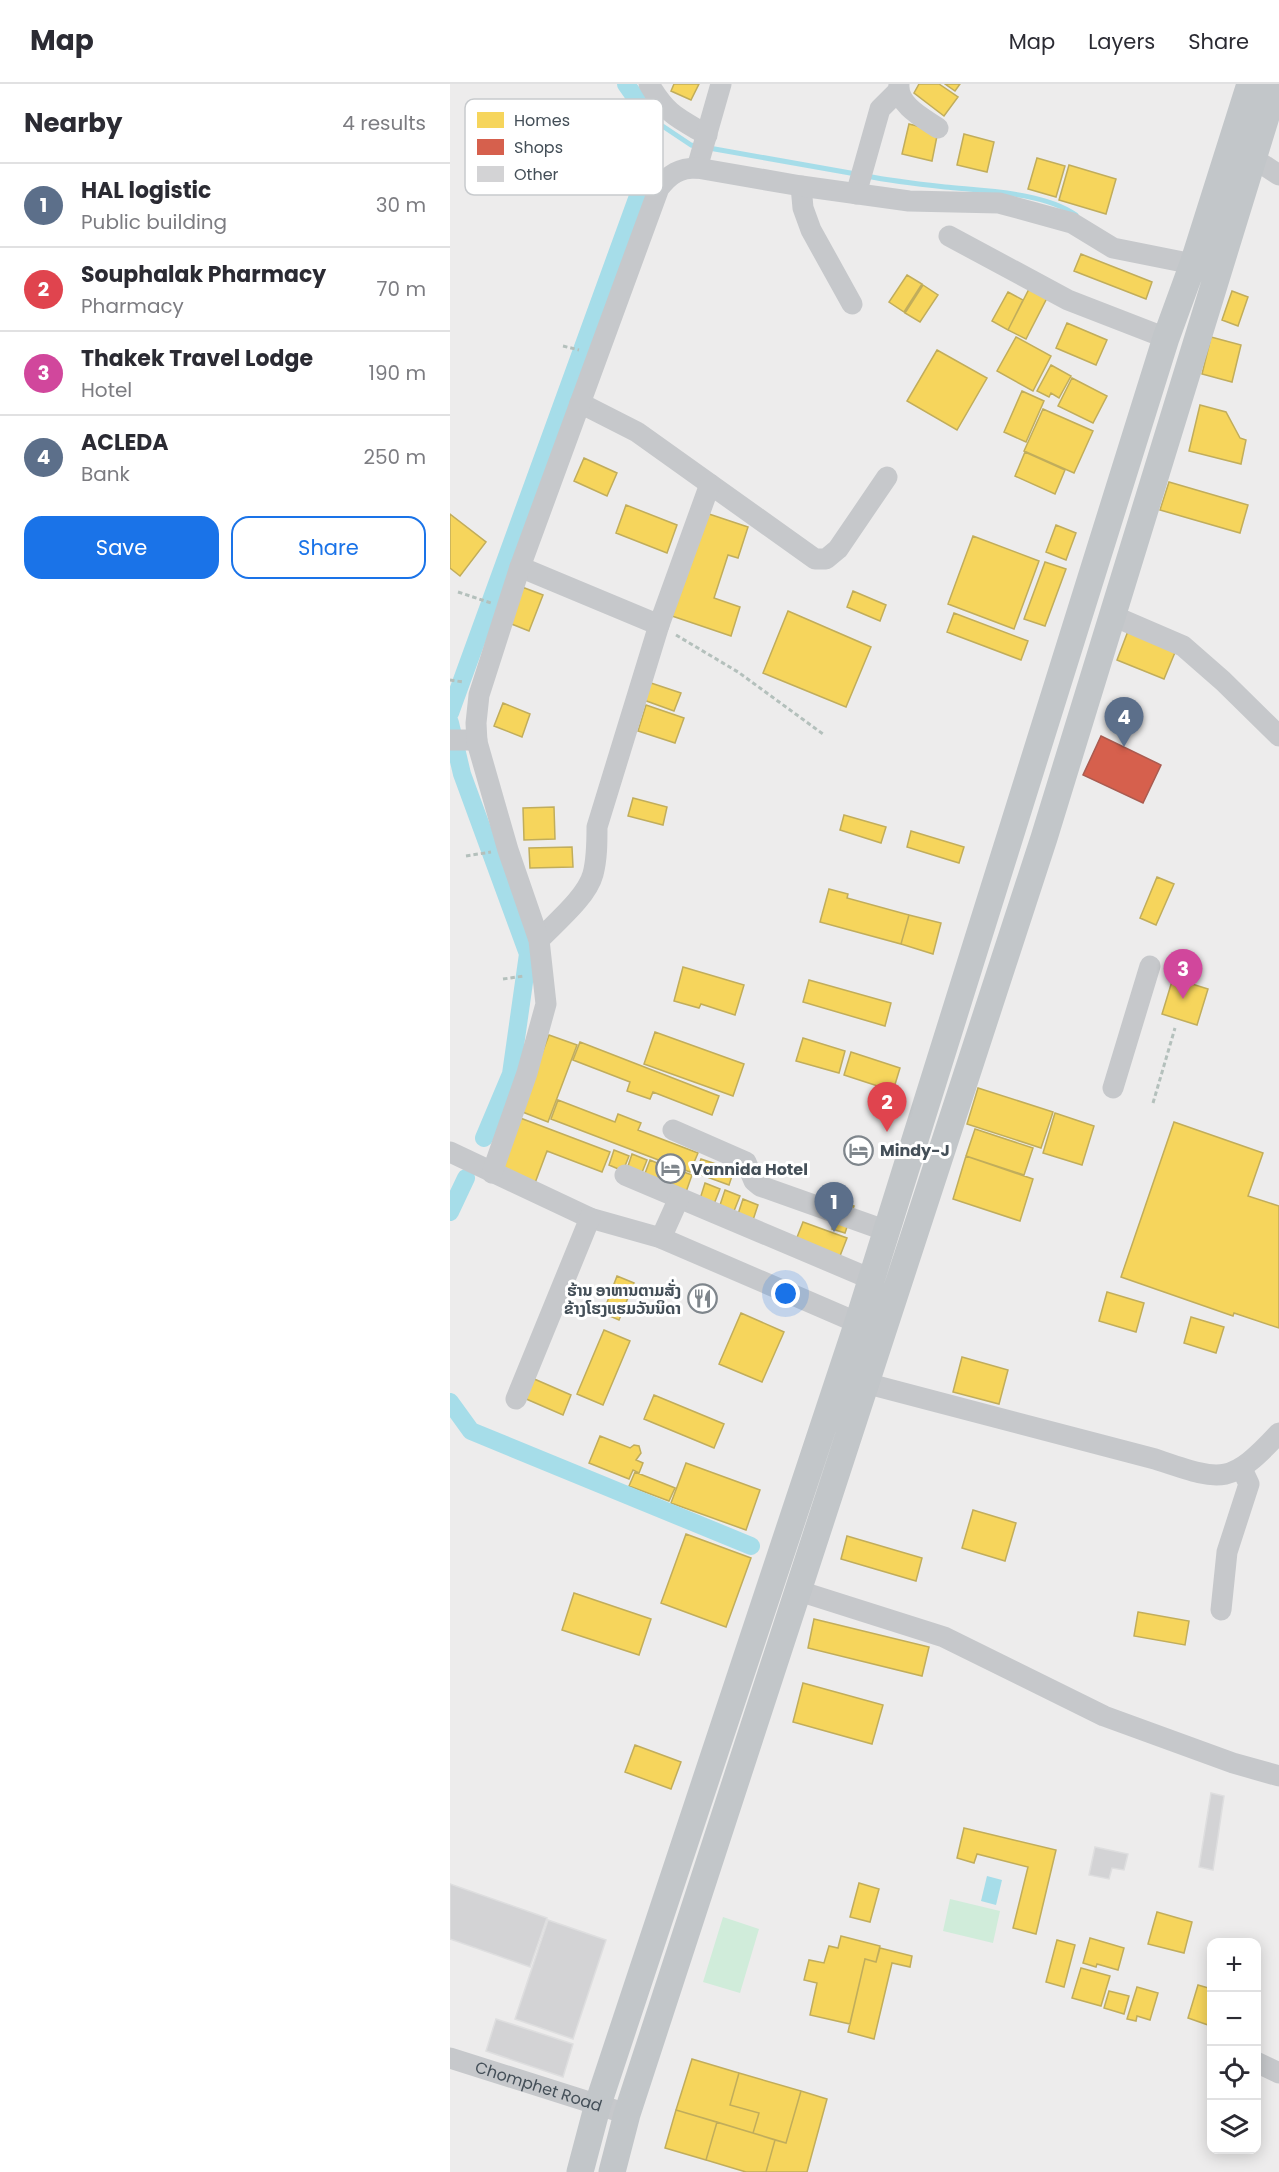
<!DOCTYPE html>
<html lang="en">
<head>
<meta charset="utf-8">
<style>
	:root { --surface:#fff; --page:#f7f7f7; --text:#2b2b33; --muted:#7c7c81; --line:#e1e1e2; --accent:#1a73e8 }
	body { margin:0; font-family:Poppins,"Noto Sans Lao",sans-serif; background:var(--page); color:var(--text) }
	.controls { position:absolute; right:18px; bottom:18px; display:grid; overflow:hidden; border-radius:12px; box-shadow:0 3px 15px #0003 }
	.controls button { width:54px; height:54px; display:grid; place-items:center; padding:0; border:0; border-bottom:2px solid var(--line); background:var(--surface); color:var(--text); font:30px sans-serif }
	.you { position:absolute; left:336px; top:1210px; width:21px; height:21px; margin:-15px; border:4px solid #fff; border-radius:50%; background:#1a73e8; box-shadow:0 0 0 9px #1a73e833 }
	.badge { display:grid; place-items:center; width:39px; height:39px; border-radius:50%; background:var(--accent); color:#fff; font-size:20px; font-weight:700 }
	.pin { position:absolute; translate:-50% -50px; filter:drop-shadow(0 2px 3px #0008) }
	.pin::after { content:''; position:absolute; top:32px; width:21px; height:18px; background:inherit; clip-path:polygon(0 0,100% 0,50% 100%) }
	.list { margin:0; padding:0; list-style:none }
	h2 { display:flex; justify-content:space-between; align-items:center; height:78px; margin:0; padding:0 24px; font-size:26px }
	h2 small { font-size:20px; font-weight:400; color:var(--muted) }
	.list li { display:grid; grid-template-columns:39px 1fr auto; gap:18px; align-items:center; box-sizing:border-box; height:84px; padding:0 24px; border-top:2px solid var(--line) }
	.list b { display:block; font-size:22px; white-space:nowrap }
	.list p { margin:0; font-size:20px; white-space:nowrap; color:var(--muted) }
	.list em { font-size:20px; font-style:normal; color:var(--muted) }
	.actions { display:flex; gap:12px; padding:18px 24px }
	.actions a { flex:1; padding:14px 0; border:2px solid var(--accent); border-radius:18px; text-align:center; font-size:21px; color:var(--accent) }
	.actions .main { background:var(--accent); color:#fff }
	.icon { flex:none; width:33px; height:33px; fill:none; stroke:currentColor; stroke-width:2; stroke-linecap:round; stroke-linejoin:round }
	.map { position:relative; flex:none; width:829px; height:2088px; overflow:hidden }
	header { display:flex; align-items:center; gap:36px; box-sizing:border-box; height:84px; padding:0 30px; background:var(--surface); border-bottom:2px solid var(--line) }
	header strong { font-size:28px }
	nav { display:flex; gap:33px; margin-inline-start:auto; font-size:21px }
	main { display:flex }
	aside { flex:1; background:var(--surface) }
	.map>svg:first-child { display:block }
	.green { fill:#d0ecda }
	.water { fill:#a6dde9 }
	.homes { fill:#f6d55c; stroke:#c1ad5b; stroke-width:1.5 }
	.shops { fill:#d6604d; stroke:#aa5b50; stroke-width:1.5 }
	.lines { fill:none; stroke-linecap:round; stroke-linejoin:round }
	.stream { stroke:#a6dde9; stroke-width:5 }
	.canal { stroke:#a6dde9; stroke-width:18 }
	.building { fill:#d3d3d5; stroke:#dededf; stroke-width:1.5 }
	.path { stroke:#b4c0bc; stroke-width:3; stroke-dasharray:4.5 3; stroke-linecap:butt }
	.minor { stroke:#c6c8cb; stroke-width:21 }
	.major { stroke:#c2c6c9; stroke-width:27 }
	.labels { text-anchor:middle; stroke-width:6; stroke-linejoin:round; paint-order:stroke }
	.poi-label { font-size:16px; font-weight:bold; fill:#444f58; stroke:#fff; text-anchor:start }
	.street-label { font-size:16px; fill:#444f58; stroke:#fff }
	.key { fill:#fff; stroke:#c7cacd; stroke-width:1.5 }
	.key-label { font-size:16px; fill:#444f58 }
</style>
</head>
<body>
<header>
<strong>Map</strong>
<nav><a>Map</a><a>Layers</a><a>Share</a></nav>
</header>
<main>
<aside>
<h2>Nearby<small>4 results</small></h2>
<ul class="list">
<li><span class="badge" style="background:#5c6f8a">1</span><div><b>HAL logistic</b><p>Public building</p></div><em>30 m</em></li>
<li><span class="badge" style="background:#e0444e">2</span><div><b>Souphalak Pharmacy</b><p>Pharmacy</p></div><em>70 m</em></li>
<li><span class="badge" style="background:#d1479c">3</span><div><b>Thakek Travel Lodge</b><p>Hotel</p></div><em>190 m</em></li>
<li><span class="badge" style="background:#5c6f8a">4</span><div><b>ACLEDA</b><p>Bank</p></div><em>250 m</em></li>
</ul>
<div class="actions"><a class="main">Save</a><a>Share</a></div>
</aside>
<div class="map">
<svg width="829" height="2088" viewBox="0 0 829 2088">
	<rect width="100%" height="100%" fill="#edecec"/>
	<!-- green -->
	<path class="green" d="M500 1815 550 1827 543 1859 493 1847Z
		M273 1833 309 1845 290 1909 253 1898Z"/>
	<!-- water -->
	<path class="water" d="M537 1792 552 1796 546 1821 531 1817Z"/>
	<!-- homes -->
	<path class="homes" d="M224 0H249L241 16 221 7Z
		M469 0H489L508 13 494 32 464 9Z
		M495 0H510L505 7Z
		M459 40 488 47 482 77 452 70Z
		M514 50 544 58 537 88 507 81Z
		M587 74 615 82 606 113 578 105Z
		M619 81 666 95 656 130 609 116Z
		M631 170 702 198 696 215 624 187Z
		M457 191 472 200 454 228 439 218Z
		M473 201 488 211 470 238 455 229Z
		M580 203 598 212 576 255 558 246Z
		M782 207 798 213 788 242 772 236Z
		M558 208 573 216 558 246 542 237Z
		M617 239 657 256 646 281 606 264Z
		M566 253 601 272 583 307 547 287Z
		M761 253 791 261 782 298 752 290Z
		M487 266 537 294 507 346 457 317Z
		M601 281 621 292 609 314 601 309 599 313 587 307Z
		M622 294 657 312 643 339 608 322Z
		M572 307 594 317 576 358 554 348Z
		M750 321 776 328 790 354 796 356 791 380 739 367Z
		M593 325 643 347 624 389 574 367Z
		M575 368 615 386 605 410 565 392Z
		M134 374 167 389 157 412 124 397Z
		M719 398 798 421 790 449 710 426Z
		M176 421 227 441 217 469 166 449Z
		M256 429 298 443 288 474 278 471 264 514 290 523 281 552 222 532Z
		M0 430 36 458 10 492 0 484Z
		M606 441 626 449 616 476 596 468Z
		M523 452 589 477 564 545 498 520Z
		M595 478 616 485 595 542 574 535Z
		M72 503 93 511 79 547 59 539Z
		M403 507 436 521 430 537 397 523Z
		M338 527 421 563 396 623 313 589Z
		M504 529 578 557 571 576 497 548Z
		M678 547 726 566 714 595 667 576Z
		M198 598 231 609 224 627 191 615Z
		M53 619 80 630 72 653 44 642Z
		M196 621 234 634 225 659 188 647Z
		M183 714 217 723 213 741 178 732Z
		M104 723 105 755 74 756 73 724Z
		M394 731 436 743 431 759 390 746Z
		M461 747 514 763 509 779 457 763Z
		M122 763 123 783 80 784 79 764Z
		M707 793 724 800 706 841 690 834Z
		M379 805 398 810 397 814 459 831 451 860 370 838Z
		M459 831 491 839 483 870 451 860Z
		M233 883 294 901 285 931 251 920 249 924 224 917Z
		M723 894 758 905 747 941 712 930Z
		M359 896 441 919 435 942 353 918Z
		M205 948 294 980 283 1012 194 980Z
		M99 951 127 961 98 1038 70 1027Z
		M353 954 395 967 389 989 346 977Z
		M130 958 269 1012 262 1031 203 1008 200 1015 177 1007 180 998 123 976Z
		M401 968 450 984 443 1007 394 991Z
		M528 1004 603 1028 591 1064 517 1040Z
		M108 1016 165 1038 168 1030 191 1039 188 1046 248 1069 240 1088 101 1035Z
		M605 1029 644 1042 632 1081 593 1069Z
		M65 1032 160 1068 152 1088 97 1067 85 1099 46 1084Z
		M724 1038 813 1069 798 1112 829 1122V1244L784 1229 783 1232 671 1193Z
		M525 1045 583 1064 574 1091 516 1072Z
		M164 1066 179 1072 173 1087 159 1081Z
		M182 1070 197 1076 191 1091 177 1085Z
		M516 1072 583 1095 570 1137 503 1115Z
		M251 1075 284 1086 279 1101 246 1089Z
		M200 1076 214 1082 209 1097 194 1092Z
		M217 1082 242 1091 236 1108 211 1098Z
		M255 1099 270 1105 264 1120 250 1115Z
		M275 1106 290 1112 284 1127 270 1121Z
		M293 1115 308 1121 303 1136 288 1130Z
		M390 1118 404 1122 395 1149 382 1145Z
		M353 1138 397 1154 388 1177 344 1161Z
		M167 1192 184 1199 169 1236 153 1229Z
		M657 1208 694 1219 686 1248 649 1237Z
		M291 1229 334 1248 312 1298 269 1280Z
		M741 1233 774 1243 766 1269 734 1259Z
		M154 1246 180 1257 153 1321 127 1310Z
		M512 1273 558 1286 549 1320 503 1308Z
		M82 1294 121 1311 113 1331 74 1314Z
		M204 1311 274 1340 264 1364 194 1335Z
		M150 1352 180 1364 184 1361 189 1362 191 1369 186 1376 193 1379 189 1389 183 1386 179 1395 139 1379Z
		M236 1379 310 1406 296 1446 221 1419Z
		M185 1388 225 1404 219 1417 179 1402Z
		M523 1426 566 1439 555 1477 512 1464Z
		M236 1450 301 1474 276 1543 211 1519Z
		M397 1452 472 1474 466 1497 391 1475Z
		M124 1509 201 1535 189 1571 112 1546Z
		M688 1528 739 1537 735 1561 684 1552Z
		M364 1535 479 1563 472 1592 358 1564Z
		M353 1599 433 1621 422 1660 343 1638Z
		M185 1661 231 1678 221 1705 175 1688Z
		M514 1744 606 1766 586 1850 563 1844 578 1783 527 1770 524 1779 507 1774Z
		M409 1799 429 1805 420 1838 400 1833Z
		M707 1828 742 1838 734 1869 698 1860Z
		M391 1852 430 1862 426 1878 415 1875 400 1940 360 1931 367 1899 354 1896 359 1876 374 1879 379 1862 388 1864Z
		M640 1854 674 1864 668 1886 647 1880 646 1883 633 1879Z
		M607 1856 625 1861 614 1903 596 1898Z
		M430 1864 462 1872 460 1883 442 1879 424 1955 398 1948 415 1875 426 1878Z
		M631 1884 660 1892 651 1922 622 1914Z
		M748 1901 762 1905V1929L758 1941 738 1934Z
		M687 1903 708 1909 700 1936 687 1932 686 1937 677 1935Z
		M659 1907 679 1912 674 1930 654 1924Z
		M242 1975 289 1989 280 2021 309 2029 303 2049 226 2026Z
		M289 1989 351 2007 336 2059 303 2049 309 2029 280 2021Z
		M351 2007 377 2015 357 2088H316L325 2056 336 2059Z
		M226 2026 267 2038 256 2076 215 2064Z
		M267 2038 325 2056 316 2088H296L256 2076Z"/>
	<!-- shops -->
	<path class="shops" d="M651 652 711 681 693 719 633 691Z"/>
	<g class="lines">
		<!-- stream -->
		<path class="stream" d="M199 33 241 61 250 63
			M259 64 406 90
			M416 92C442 97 468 100 495 103 534 107 593 108 626 131"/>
		<!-- canal -->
		<path class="canal" d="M0 629 192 101 199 33 176 0
			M0 639 12 690 78 870 61 990 34 1054
			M0 1128 16 1094
			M0 1318 21 1347 301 1462"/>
	</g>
	<!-- building -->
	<path class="building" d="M761 1709 774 1712 763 1786 749 1783Z
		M645 1763 678 1770 674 1786 662 1784 659 1795 639 1791Z
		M0 1800 97 1834 80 1883 0 1855Z
		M98 1836 156 1856 123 1955 65 1935Z
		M46 1935 123 1960 113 1993 36 1967Z"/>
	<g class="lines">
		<!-- path -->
		<path class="path" d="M113 262 129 266
			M8 508 41 519
			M226 551 288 588 373 650
			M0 596 13 598
			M16 772 41 768
			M53 895 74 892
			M703 1019 725 944"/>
		<!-- minor -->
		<g class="minor">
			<path d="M199 0C217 31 228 34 257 51"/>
			<path d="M449 0C447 21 473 34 488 44"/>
			<path d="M803 74 829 91"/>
			<path d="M247 84 271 0"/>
			<path d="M351 102 353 124 361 146 402 220"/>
			<path d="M406 110 430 25 448 7"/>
			<path d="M499 152 618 216 716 254"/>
			<path d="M130 319 187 348 365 475H376L388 465 437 393"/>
			<path d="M70 483 209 541"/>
			<path d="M661 531 733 562 773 597 829 652"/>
			<path d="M0 656H27"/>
			<path d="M89 856C105 839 137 813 143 790 147 775 147 759 147 743L209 541 260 400"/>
			<path d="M663 1004 700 882"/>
			<path d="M223 1046 296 1078 304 1097 310 1102 437 1147"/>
			<path d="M0 1068 140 1134 211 1154 422 1245"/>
			<path d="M42 1089 77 989 96 920 89 856 58 766 27 658 26 639 29 611 70 483 209 104C220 90 229 84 247 84L351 102 459 117 549 119 622 139 663 164 743 180"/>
			<path d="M175 1091 421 1195"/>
			<path d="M211 1154 229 1114"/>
			<path d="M415 1299 705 1375C771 1397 779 1403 829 1349"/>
			<path d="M66 1315 140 1134"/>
			<path d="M349 1507 494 1553 654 1632 783 1679 829 1692"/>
			<path d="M771 1526 777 1468 799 1400 792 1385"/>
			<path id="s1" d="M0 1974 177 2030"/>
			<path d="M806 1978 829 1989"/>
		</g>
		<!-- major -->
		<path class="major" d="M130 2088 148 2020 408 1238 716 254 743 180 800 0
			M162 2088 177 2030 594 754 826 0"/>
	</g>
	<!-- icons -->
	<defs>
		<symbol id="hotel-ring" viewBox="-11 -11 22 22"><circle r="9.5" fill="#fff" stroke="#7f868c" stroke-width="1.5"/><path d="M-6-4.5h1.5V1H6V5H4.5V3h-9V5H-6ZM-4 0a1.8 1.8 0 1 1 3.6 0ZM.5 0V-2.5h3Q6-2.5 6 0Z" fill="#7f868c"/></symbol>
		<symbol id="restaurant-ring" viewBox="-11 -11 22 22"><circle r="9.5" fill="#fff" stroke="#7f868c" stroke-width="1.5"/><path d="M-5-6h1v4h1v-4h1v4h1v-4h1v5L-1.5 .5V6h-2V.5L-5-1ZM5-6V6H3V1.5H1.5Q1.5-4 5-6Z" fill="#7f868c"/></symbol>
	</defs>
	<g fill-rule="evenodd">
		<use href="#hotel-ring" x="392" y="1050" width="33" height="33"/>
		<use href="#hotel-ring" x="204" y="1068" width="33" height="33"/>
		<use href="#restaurant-ring" x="236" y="1198" width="33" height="33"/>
	</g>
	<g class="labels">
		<!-- poi labels -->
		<g class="poi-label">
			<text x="430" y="1072">Mindy-J</text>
			<text x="241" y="1091">Vannida Hotel</text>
			<text x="231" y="1212" text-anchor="end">ຮ້ານ ອາຫານຕາມສັ່ງ<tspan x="231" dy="18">ຂ້າງໂຮງແຮມວັນນິດາ</tspan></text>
		</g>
		<!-- street labels -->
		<g class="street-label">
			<text dy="6" stroke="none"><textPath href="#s1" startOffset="93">Chomphet Road</textPath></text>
		</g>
	</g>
	<!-- legend -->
	<rect x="15" y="15" width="198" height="96" rx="9" class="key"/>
	<rect x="27" y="28" width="27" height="16" fill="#f6d55c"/>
	<rect x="27" y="55" width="27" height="16" fill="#d6604d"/>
	<rect x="27" y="82" width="27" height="16" fill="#d3d3d5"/>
	<g class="key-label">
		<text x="64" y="42">Homes</text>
		<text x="64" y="69">Shops</text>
		<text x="64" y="96">Other</text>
	</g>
</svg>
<div class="controls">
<button>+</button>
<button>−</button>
<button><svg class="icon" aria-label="locate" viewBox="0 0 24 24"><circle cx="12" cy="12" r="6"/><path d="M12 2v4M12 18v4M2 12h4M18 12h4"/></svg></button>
<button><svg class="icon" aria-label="layers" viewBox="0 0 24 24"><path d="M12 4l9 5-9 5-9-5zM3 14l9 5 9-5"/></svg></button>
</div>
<div class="you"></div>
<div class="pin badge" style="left:384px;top:1148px;background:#5c6f8a">1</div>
<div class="pin badge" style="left:437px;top:1048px;background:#e0444e">2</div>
<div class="pin badge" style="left:733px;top:915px;background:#d1479c">3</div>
<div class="pin badge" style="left:674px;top:663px;background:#5c6f8a">4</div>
</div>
</main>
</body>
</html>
